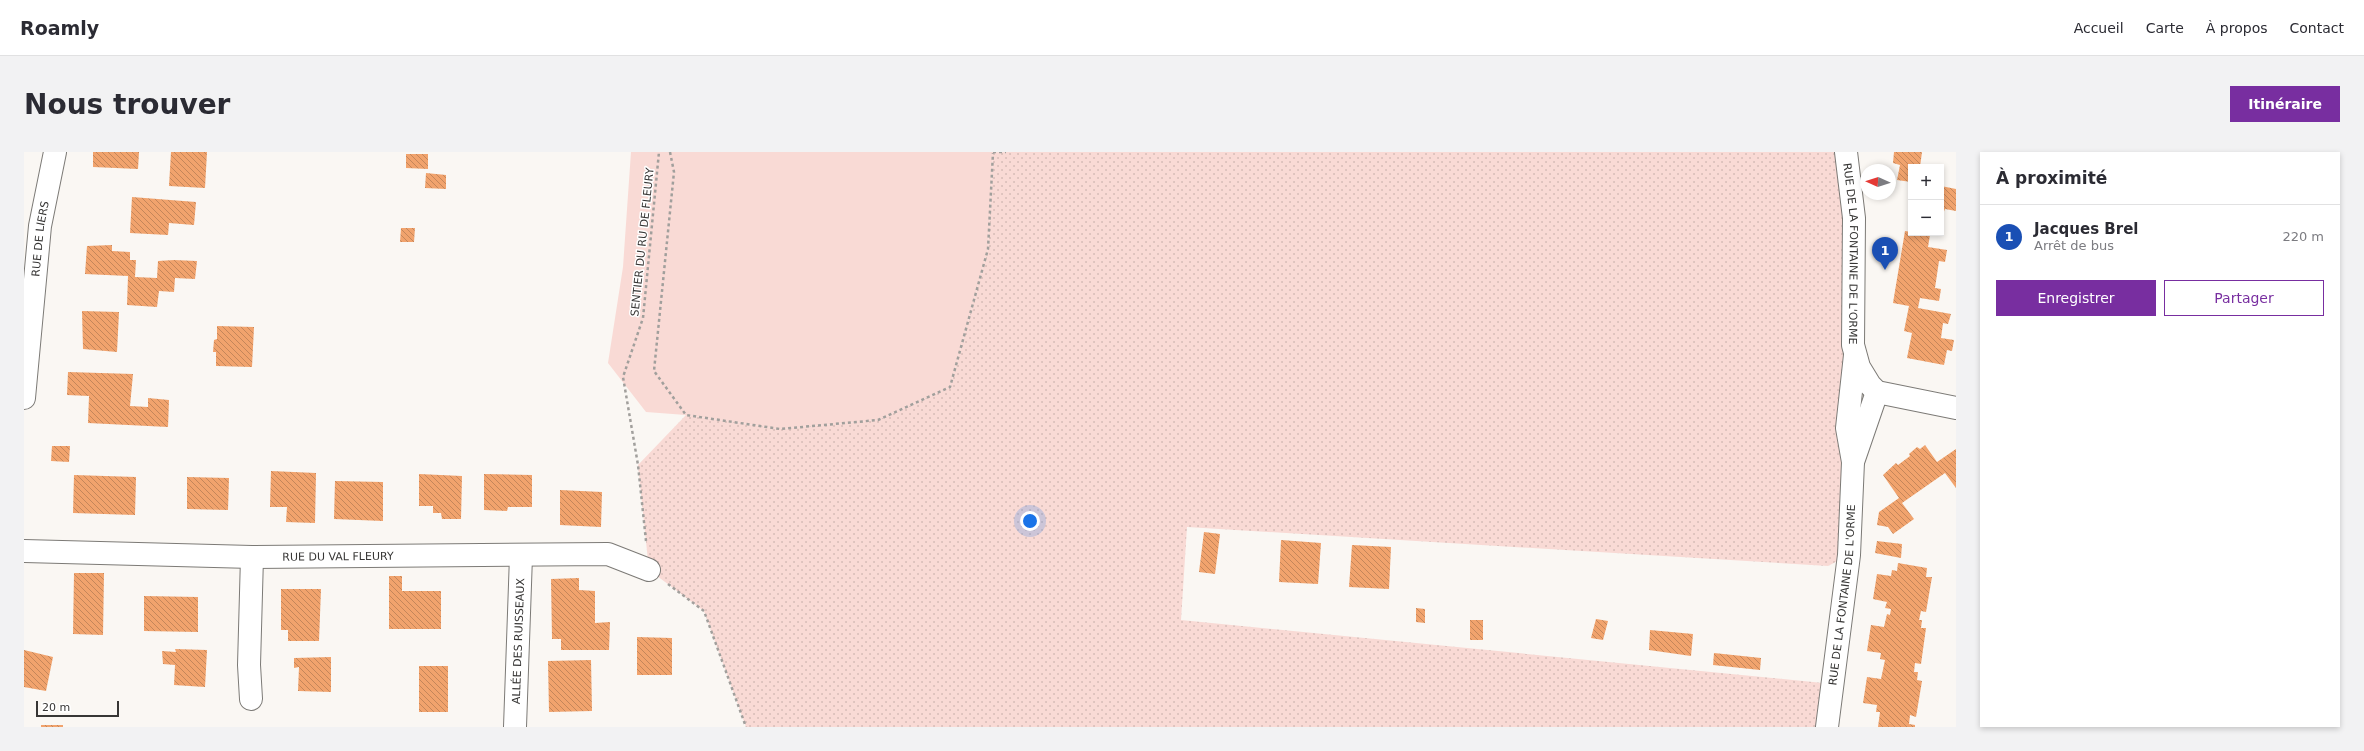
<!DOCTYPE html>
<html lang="fr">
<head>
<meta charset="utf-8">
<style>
	:root { --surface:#fff; --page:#f2f2f3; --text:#2b2b33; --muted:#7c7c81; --line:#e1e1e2; --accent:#782ea0 }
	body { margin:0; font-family:"DejaVu Sans",sans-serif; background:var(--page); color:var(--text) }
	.controls { position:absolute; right:12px; top:12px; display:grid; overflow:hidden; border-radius:0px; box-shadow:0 2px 6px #0003 }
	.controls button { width:36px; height:36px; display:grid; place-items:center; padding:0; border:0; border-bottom:1px solid var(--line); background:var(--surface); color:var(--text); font:20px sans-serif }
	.compass { position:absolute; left:1836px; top:12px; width:36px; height:36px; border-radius:50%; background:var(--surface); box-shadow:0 2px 6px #0003; rotate:273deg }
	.scale { position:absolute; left:12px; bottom:10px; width:83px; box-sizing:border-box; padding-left:4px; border:2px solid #373635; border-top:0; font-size:11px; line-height:14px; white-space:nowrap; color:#373635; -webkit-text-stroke:3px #fff; paint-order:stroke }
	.you { position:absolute; left:1006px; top:369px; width:14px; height:14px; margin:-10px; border:3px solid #fff; border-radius:50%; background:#1a73e8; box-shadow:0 0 0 6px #1a73e833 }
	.badge { display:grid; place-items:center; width:26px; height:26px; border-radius:50%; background:var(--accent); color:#fff; font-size:13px; font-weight:700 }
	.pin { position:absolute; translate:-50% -33px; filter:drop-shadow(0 1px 2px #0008) }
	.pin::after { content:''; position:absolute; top:21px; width:14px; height:12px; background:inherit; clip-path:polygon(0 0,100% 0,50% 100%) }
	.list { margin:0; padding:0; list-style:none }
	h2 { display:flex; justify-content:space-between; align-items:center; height:52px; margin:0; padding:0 16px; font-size:17px }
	h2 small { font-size:13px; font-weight:400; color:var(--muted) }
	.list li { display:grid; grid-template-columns:26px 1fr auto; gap:12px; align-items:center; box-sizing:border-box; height:64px; padding:0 16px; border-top:1px solid var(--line) }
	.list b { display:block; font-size:15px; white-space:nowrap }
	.list p { margin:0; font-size:13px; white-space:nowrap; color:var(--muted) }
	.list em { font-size:13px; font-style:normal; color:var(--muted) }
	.actions { display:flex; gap:8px; padding:12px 16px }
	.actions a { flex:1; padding:9px 0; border:1px solid var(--accent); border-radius:0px; text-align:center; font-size:14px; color:var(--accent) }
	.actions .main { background:var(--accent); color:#fff }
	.map { position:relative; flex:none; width:1932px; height:575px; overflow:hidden; border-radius:0px }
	header { display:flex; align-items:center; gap:24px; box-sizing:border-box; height:56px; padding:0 20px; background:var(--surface); border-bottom:1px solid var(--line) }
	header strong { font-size:19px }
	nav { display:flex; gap:22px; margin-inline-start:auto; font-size:14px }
	.intro { display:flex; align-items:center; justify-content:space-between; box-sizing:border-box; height:96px; padding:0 24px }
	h1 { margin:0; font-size:28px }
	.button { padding:10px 18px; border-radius:0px; background:var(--accent); color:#fff; font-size:14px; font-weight:700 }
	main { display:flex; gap:24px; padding:0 24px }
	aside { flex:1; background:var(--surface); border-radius:0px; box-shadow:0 2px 6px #0003 }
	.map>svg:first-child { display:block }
	.grass { fill:url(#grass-dots) }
	.park { fill:#f9dad5 }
	.building { fill:url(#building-back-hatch) }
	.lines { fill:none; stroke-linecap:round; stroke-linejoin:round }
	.street-casing { stroke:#7c7a76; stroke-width:24 }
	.secondary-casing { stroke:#7c7a76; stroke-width:24 }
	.path { stroke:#a19f9c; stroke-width:2.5; stroke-dasharray:3 3; stroke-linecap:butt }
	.street { stroke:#fff; stroke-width:22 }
	.secondary { stroke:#fff; stroke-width:22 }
	.labels { text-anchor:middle; stroke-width:3; stroke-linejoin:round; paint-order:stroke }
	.street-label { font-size:11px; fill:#373635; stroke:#fff }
</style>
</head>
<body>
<header>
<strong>Roamly</strong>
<nav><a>Accueil</a><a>Carte</a><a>À propos</a><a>Contact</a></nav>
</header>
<div class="intro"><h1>Nous trouver</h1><a class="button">Itinéraire</a></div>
<main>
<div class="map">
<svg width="1932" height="575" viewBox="0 0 1932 575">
	<defs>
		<pattern id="grass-dots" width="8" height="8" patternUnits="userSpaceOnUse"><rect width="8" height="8" fill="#f9dad5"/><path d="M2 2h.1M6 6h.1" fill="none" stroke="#d6bcb7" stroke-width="1.8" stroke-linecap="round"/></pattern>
		<pattern id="building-back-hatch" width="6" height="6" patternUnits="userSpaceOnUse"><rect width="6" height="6" fill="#f1a36d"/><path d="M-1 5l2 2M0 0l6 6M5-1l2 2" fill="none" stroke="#c4865a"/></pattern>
	</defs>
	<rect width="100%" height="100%" fill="#faf7f3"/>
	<!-- grass -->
	<path class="grass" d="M982 0H1822L1825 403 1804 414 1163 375 1157 468 1809 532 1803 575H722L680 459 625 418 614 313 662 263 756 277 854 268 926 235 964 97 969 1Z"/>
	<!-- park -->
	<path class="park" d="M607 0H982L969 1 964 97 926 235 854 268 756 277 662 263 622 260 584 211 599 115Z"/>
	<!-- building -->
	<path class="building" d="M69 0H115L114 17 69 15Z
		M147 0H183L181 36 145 34Z
		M1870 0H1898L1896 15H1887V30L1873 28 1876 13 1869 11Z
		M382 2H404V17L382 16Z
		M402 21 422 23V37L401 36Z
		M1917 34 1932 37V59L1921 57 1919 62 1917 61Z
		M108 45 172 50 170 73 145 71 144 83 106 81Z
		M377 76H391L390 90H376Z
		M1881 79 1906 83 1904 95 1923 98 1921 110 1915 109 1911 136 1917 137 1915 149 1896 146 1894 156 1927 162 1924 172 1919 171 1917 186 1930 188 1928 199 1923 198 1920 213 1883 206 1888 181 1880 179 1885 154 1869 151Z
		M88 93V99L106 100V108H112L111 125 133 126 134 109 150 108 173 109 171 127 151 126 150 140 135 139 133 155 103 153 104 124 61 122 63 94Z
		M58 159 95 160 93 200 59 197Z
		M193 174 230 175 228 215 192 214V200H189L190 188 193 187Z
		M44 220 109 222 106 254 124 255V246L145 248 144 275 64 271 65 244 43 243Z
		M1901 293 1913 310 1932 297V336L1921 321 1878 351 1890 367 1869 382 1864 375 1853 373 1855 360 1875 346 1859 323 1872 311 1874 313 1886 304 1885 302 1893 295 1896 297Z
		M28 294H46L45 310 27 309Z
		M247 319 292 321 291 371 262 370 263 355H246Z
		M395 322 438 324 437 367H418L417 361H409V354H395Z
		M460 322 508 323V355H484L483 359 460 358Z
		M50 323 112 325 111 363 49 361Z
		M163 325 205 326 204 358 163 357Z
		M311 329 359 330V369L310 367Z
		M536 338 578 340 577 375 536 373Z
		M1180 380 1196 382 1191 422 1175 420Z
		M1257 388 1297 391 1294 432 1255 430Z
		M1853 389 1878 392 1877 406 1851 401Z
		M1328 393 1367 395 1365 437 1325 435Z
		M1874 411 1903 416 1902 425H1908L1902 460 1897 459 1895 468H1898L1897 476H1902L1897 512 1891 511 1890 520H1894L1893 528 1898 529 1892 565 1886 563 1885 572 1891 573V575H1854L1856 560H1852L1853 553 1839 551 1843 525 1857 527 1861 508 1856 507 1857 501 1843 499 1847 473 1860 475 1863 462 1866 463 1867 457 1861 456 1863 450 1849 447 1853 422 1867 424 1868 418 1873 419Z
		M50 421H80L79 483 49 482Z
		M365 424H378V439H417V477H365Z
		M555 426V438L571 439V471L586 470 585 498H537V487H528L527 427Z
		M257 437H297L295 489H264V478H257Z
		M120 444 174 445V480L120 479Z
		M1392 456 1401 457V471L1392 470Z
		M1572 467 1584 469 1579 488 1567 486Z
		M1446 468H1459V488H1446Z
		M1626 478 1669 482 1667 504 1625 498Z
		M613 485 648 486V523H613Z
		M151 497 183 498 181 535 150 533 151 513 139 512 138 499 152 500Z
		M0 498 29 505 22 539 0 535Z
		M1690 501 1737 506 1736 518 1689 513Z
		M307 505V540L274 539 275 515 270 516V506Z
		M567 508 568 559 525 560 524 509Z
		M395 514H424V560H395Z
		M17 573H39V575H17Z"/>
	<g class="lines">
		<defs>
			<g id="street">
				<path id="s1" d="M0 246 16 74 31 0"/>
				<path id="s2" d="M0 399 228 405 584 402 625 418"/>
				<path d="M227 547 225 513 228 405"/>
				<path id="s3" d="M491 575 497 404"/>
			</g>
			<g id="secondary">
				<path id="s4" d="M1822 0 1830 66 1829 193 1835 215 1846 233 1853 240 1932 256"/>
				<path d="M1830 307 1853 240"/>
				<path id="s5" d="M1803 575 1825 403 1829 310 1823 276 1831 203"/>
			</g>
		</defs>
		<!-- street casing -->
		<use href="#street" class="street-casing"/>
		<!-- secondary casing -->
		<use href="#secondary" class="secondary-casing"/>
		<!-- path -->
		<path class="path" d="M646 0 650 20 630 219 662 263 756 277 854 268 926 235 964 97 969 1
			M969 0H982
			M622 389 614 313 599 225 619 166 635 0
			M644 432 680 459 722 575"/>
		<!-- street -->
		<use href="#street" class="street"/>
		<!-- secondary -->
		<use href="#secondary" class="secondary"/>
	</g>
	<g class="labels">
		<!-- street labels -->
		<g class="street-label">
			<text dy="4" stroke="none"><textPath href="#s1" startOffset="160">RUE DE LIERS</textPath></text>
			<text transform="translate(618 90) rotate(-84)" y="4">SENTIER DU RU DE FLEURY</text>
			<text dy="4" stroke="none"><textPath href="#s4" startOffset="102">RUE DE LA FONTAINE DE L'ORME</textPath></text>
			<text dy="4" stroke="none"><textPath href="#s2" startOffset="314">RUE DU VAL FLEURY</textPath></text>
			<text dy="4" stroke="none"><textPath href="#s5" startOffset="133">RUE DE LA FONTAINE DE L'ORME</textPath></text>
			<text dy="4" stroke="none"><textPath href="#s3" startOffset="86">ALLÉE DES RUISSEAUX</textPath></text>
		</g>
	</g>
</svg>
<div class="controls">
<button>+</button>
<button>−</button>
</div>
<svg class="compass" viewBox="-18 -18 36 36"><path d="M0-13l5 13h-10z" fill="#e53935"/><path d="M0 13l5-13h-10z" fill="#7c7c81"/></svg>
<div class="scale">20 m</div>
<div class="you"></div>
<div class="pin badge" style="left:1861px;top:118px;background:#1a4fb4">1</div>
</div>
<aside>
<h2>À proximité<small></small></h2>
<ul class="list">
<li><span class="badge" style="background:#1a4fb4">1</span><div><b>Jacques Brel</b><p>Arrêt de bus</p></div><em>220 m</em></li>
</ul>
<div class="actions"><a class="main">Enregistrer</a><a>Partager</a></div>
</aside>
</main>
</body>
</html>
